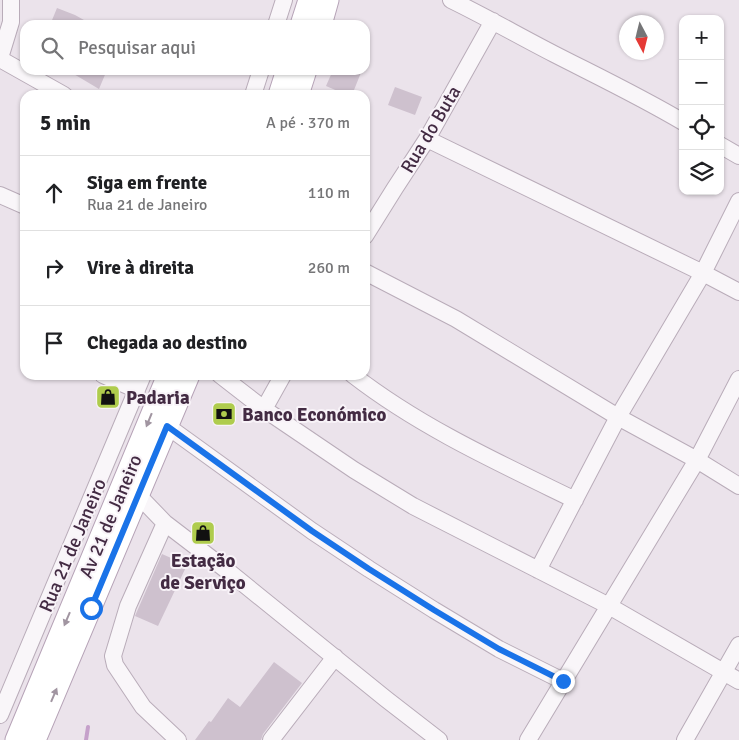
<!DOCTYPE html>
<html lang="pt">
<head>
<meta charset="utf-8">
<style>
	:root { --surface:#fff; --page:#f2f2f2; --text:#202124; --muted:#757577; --line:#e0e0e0 }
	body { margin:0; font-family:Signika,sans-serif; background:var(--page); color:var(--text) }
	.controls { position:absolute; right:15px; top:15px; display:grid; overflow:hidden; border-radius:10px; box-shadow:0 1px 4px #0004 }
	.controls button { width:45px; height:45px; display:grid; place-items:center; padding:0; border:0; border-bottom:1px solid var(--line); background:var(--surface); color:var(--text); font:25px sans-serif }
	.compass { position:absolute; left:619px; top:15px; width:45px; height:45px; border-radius:50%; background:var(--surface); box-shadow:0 1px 4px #0004; rotate:173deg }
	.stop { position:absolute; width:15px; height:15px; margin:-11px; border:4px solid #1a73e8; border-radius:50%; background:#fff }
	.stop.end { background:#1a73e8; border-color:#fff; box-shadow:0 1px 5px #0008 }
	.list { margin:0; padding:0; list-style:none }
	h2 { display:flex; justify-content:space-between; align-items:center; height:65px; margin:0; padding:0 20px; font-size:21px }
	h2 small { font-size:16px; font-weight:400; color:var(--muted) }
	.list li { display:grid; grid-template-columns:32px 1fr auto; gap:15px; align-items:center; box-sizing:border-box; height:75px; padding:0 20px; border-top:1px solid var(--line) }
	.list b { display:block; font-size:19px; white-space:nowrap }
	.list p { margin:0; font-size:16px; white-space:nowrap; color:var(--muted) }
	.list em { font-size:16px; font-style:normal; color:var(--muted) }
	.icon { flex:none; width:28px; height:28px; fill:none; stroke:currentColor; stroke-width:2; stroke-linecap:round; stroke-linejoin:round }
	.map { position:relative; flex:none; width:739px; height:740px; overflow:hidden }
	.search { position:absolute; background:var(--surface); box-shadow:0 1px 4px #0004; left:20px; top:20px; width:350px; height:55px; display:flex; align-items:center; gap:12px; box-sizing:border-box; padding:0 18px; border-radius:15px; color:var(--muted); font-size:19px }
	.panel { position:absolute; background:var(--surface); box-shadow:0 1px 4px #0004; left:20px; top:90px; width:350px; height:290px; border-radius:15px }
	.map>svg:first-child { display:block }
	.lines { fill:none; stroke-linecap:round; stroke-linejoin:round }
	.stream { stroke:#c5a0ca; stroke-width:4 }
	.building { fill:#cec1ce }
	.minor-casing { stroke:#b9acb9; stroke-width:18 }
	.major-casing { stroke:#b6a3b7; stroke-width:23 }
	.minor { stroke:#f9f6f9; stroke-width:16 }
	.major { stroke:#fff; stroke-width:21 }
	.oneway { fill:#a195a1 }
	.route { stroke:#1a73e8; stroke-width:6 }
	.labels { text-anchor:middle; stroke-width:4; stroke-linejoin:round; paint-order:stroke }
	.street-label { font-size:19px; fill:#432b43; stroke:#f8f3f8 }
	.poi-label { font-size:19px; font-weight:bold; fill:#432b43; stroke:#f8f3f8; text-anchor:start }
</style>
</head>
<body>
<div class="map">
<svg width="739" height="740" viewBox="0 0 739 740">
	<rect width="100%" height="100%" fill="#ebe3eb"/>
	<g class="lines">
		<!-- stream -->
		<path class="stream" d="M86 740 88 727"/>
	</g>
	<!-- building -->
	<path class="building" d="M57 8 75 15 93 25H50Z
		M67 70H107L99 89Z
		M333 70H362L352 95H347L326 86Z
		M395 87 422 97 415 115 388 105Z
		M162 554 187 565 158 626 135 616Z
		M274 662 302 683 263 734 261 740H195L209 721 211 722 228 698 240 707Z"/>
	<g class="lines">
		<defs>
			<path id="minor" d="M451 0C486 17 519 36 554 54 597 76 641 97 683 122
				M276 25 284 0
				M0 58 11 22V0
				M0 59 64 95
				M253 95 261 70
				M427 139 703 273 739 292
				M720 145 739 156
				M0 195 25 206
				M365 236 395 188 427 139 493 21
				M365 272 456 319 618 417 697 460 739 486
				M103 375 137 390
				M220 375 264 409 354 470 413 506 609 606 739 681
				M353 375C420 427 499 463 575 500
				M264 409 283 375
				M167 426 312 531 369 569 434 610 499 649 563 681
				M138 495 165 523 229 572 386 699 439 740
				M165 523 128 606 113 656 115 665 143 707 178 740
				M538 570 618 417 703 273 739 201
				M0 715 143 375
				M271 740 335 657
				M528 740 697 460 739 379
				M685 740 739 645"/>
			<path id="major" d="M301 25 309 0
				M321 25 328 0
				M279 95 287 70
				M298 95 306 70
				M16 740 168 375
				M35 740 189 375"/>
		</defs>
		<!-- minor casing -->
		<use href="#minor" class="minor-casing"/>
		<!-- major casing -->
		<use href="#major" class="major-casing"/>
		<!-- minor -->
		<use href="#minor" class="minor"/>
		<!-- major -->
		<use href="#major" class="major"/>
	</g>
	<!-- one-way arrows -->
	<defs><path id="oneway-solid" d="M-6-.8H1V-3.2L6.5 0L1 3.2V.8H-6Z" transform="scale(1.25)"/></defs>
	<g class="oneway">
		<use href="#oneway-solid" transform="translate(149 420) rotate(112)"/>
		<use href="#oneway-solid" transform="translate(67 619) rotate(113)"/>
		<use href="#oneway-solid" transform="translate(54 695) rotate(-67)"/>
	</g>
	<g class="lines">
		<!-- route -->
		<path class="route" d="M91 608 167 426 312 531 369 569 434 610 499 649 563 681"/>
	</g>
	<!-- icons -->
	<defs>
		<symbol id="shop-square" viewBox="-11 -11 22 22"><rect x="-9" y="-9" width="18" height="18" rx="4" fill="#afcc4d" stroke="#f8f3f8"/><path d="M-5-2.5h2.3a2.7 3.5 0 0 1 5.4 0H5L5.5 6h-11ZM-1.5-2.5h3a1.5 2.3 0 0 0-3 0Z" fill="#111"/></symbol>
		<symbol id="bank-square" viewBox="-11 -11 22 22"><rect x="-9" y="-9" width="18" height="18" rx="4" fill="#afcc4d" stroke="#f8f3f8"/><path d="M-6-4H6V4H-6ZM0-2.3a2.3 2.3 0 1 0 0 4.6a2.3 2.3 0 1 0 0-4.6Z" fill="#111"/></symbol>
	</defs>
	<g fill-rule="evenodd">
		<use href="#shop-square" x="94" y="383" width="28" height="28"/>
		<use href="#bank-square" x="210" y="400" width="28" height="28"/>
		<use href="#shop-square" x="189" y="519" width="28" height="28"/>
	</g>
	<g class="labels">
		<!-- street labels -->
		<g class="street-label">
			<text transform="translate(430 129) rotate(-59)" y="7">Rua do Buta</text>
			<text transform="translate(110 516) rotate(-67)" y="7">Av 21 de Janeiro</text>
			<text transform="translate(72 545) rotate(-67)" y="7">Rua 21 de Janeiro</text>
		</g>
		<!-- poi labels -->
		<g class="poi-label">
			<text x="126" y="404">Padaria</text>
			<text x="242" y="421">Banco Económico</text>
			<text x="203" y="567" text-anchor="middle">Estação<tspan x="203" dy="22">de Serviço</tspan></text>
		</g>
	</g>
</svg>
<div class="controls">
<button>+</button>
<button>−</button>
<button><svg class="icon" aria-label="locate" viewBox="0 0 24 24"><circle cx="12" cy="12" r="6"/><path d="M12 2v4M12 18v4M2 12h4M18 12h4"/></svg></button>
<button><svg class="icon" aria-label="layers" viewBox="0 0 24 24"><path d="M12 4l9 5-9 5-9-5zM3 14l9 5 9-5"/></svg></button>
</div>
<svg class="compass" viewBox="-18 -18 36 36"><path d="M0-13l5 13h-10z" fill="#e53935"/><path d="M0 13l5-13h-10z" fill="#757577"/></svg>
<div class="stop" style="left:91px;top:608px"></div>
<div class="stop end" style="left:563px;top:681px"></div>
<div class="search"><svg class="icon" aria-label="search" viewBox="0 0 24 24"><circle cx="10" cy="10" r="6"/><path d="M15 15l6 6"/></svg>Pesquisar aqui</div>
<section class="panel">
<h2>5 min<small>A pé · 370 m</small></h2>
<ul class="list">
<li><svg class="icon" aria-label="ahead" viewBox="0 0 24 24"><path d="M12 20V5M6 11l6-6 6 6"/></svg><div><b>Siga em frente</b><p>Rua 21 de Janeiro</p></div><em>110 m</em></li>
<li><svg class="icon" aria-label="right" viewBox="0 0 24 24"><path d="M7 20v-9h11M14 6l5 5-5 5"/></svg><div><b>Vire à direita</b></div><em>260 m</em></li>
<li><svg class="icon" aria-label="arrive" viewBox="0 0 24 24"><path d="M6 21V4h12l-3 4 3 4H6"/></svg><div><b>Chegada ao destino</b></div></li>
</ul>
</section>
</div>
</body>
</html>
